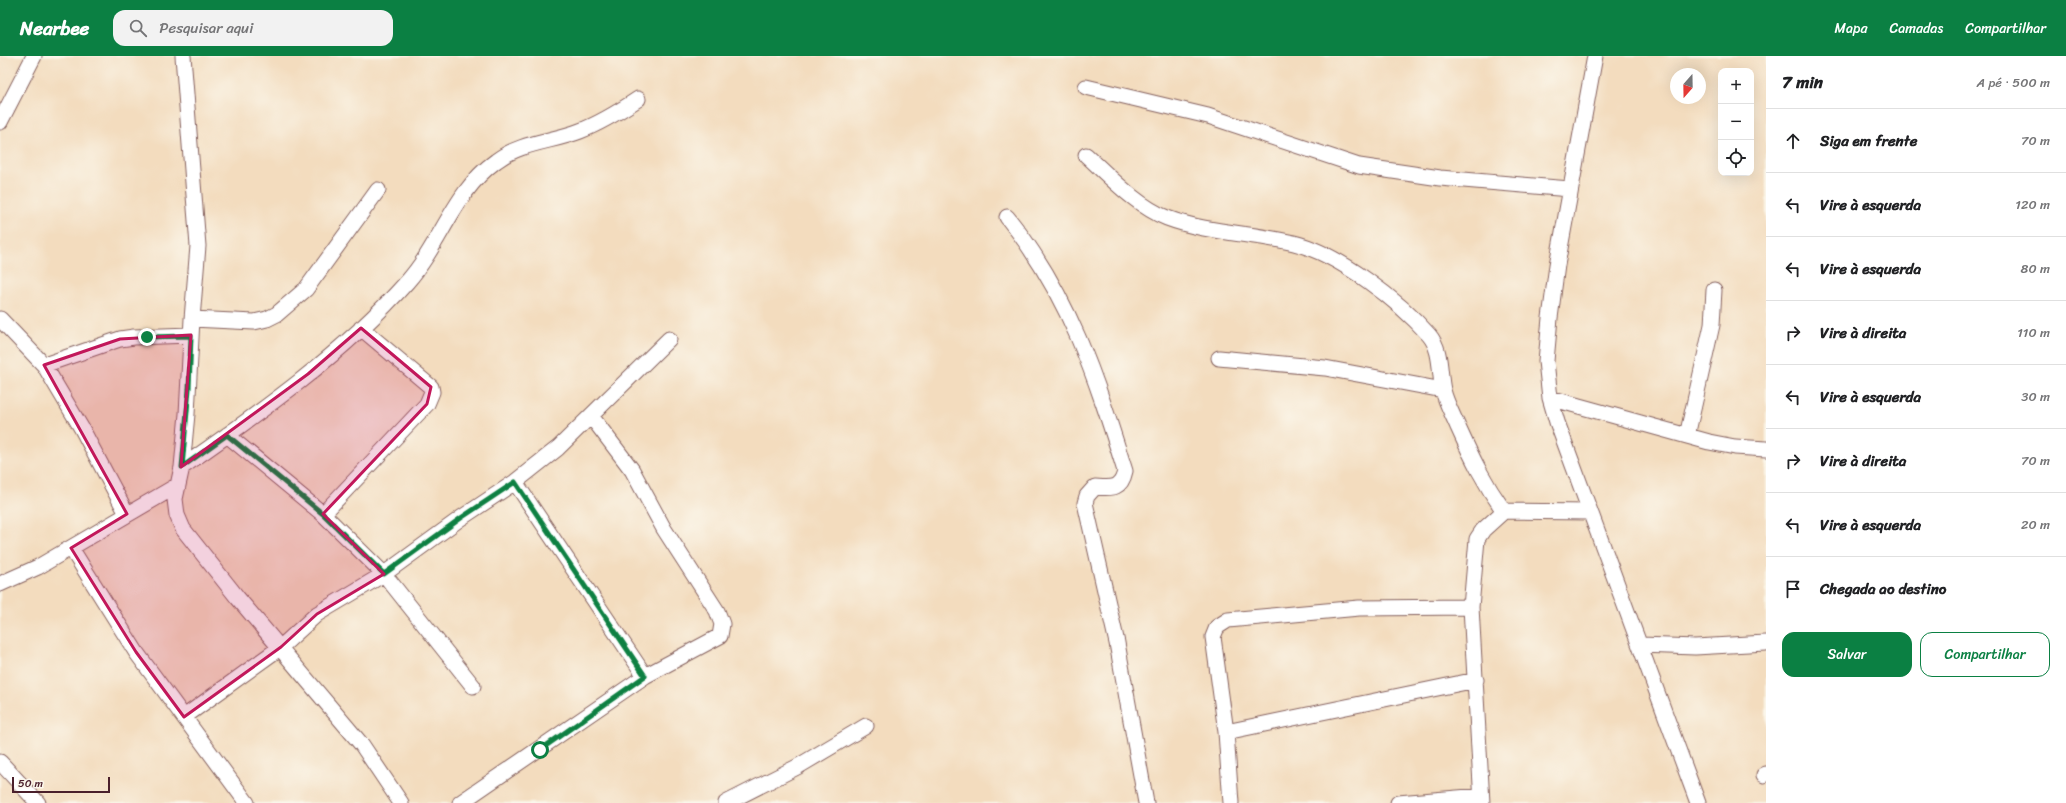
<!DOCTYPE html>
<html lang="pt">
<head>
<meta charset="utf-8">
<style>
	:root { --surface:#fff; --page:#f2f2f2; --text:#202124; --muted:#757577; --line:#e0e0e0; --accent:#0b8043 }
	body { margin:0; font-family:Sriracha,sans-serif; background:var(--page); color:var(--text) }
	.controls { position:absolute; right:12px; top:12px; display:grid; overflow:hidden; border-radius:8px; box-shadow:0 4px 16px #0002 }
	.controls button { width:36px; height:36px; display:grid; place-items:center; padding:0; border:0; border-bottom:1px solid var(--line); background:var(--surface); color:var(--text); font:20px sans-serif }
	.compass { position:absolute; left:1670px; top:12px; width:36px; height:36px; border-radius:50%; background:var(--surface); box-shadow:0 4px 16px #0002; rotate:200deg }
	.scale { position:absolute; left:12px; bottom:10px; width:98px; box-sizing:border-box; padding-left:4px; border:2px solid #4a1f2b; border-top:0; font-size:11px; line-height:14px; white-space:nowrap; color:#4a1f2b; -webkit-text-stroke:3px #fbf7ec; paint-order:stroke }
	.stop { position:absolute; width:12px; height:12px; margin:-9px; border:3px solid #0b8043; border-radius:50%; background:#fff }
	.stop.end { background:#0b8043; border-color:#fff; box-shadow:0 1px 4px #0008 }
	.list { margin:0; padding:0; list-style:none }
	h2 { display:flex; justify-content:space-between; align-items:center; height:52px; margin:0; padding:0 16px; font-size:17px }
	h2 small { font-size:13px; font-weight:400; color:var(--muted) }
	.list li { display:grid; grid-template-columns:26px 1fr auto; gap:12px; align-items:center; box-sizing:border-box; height:64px; padding:0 16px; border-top:1px solid var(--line) }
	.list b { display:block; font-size:15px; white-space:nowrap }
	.list em { font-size:13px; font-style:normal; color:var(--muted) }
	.actions { display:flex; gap:8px; padding:12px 16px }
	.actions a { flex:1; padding:9px 0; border:1px solid var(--accent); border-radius:12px; text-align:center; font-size:14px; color:var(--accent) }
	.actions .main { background:var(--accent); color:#fff }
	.icon { flex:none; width:22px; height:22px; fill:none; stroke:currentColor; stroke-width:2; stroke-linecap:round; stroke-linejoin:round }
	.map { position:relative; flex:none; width:1766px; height:747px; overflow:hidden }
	header { display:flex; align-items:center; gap:24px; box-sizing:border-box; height:56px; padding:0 20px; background:var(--accent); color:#fff }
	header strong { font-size:19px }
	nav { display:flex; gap:22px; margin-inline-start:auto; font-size:14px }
	.search { width:280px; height:36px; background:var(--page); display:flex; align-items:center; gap:10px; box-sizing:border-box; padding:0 14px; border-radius:12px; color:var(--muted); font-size:15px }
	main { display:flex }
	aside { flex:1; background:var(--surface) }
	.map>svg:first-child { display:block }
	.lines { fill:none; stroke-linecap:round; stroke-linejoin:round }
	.minor-casing { stroke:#85615e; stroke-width:17 }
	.minor { stroke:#fff; stroke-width:15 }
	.route { stroke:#0b8043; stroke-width:5 }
	.marked { fill:#c2185b; fill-opacity:0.2; stroke:#c2185b; stroke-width:3; stroke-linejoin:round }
</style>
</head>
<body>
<header>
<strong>Nearbee</strong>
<div class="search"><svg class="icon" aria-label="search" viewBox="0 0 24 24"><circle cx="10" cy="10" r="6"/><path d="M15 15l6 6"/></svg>Pesquisar aqui</div>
<nav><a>Mapa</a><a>Camadas</a><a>Compartilhar</a></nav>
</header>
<main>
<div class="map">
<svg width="1766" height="747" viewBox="0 0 1766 747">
	<rect width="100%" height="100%" fill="#fbf7ec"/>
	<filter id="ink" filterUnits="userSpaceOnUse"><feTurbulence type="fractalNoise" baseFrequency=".025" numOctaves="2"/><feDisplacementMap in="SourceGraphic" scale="8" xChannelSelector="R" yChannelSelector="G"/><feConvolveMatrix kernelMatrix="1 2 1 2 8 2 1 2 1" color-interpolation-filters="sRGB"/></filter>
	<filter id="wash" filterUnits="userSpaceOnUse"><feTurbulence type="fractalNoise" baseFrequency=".012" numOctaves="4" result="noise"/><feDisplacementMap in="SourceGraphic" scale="16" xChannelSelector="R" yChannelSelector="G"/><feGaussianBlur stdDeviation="0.9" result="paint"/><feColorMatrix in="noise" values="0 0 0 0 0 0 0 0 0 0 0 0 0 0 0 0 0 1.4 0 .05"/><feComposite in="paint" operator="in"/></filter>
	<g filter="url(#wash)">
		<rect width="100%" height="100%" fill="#f3dcbe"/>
	</g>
	<g filter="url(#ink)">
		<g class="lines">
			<defs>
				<path id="minor" d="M183 0 198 190 192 263 187 358 182 411 175 443 177 459 183 473 237 541 362 689 401 747
					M1595 0 1557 209 1550 262 1546 305 1550 342 1557 366 1698 747
					M1086 31 1208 60 1359 110 1440 122 1570 133
					M0 66 34 0
					M1086 99C1109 120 1138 151 1167 162 1207 177 1252 177 1294 187 1339 198 1399 245 1429 279 1442 294 1439 317 1443 334 1446 347 1453 359 1458 371 1472 402 1484 427 1504 455
					M1007 161C1069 238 1096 322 1125 415 1121 434 1112 432 1095 431L1087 440 1085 447 1117 587 1146 747
					M0 263 44 309 82 373 127 458
					M192 263 254 266 267 263 277 258 306 233 378 134
					M1219 302 1325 312 1443 334
					M44 309 120 283 134 281 191 279
					M1550 342 1709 386 1735 391 1766 393
					M227 379 323 458 384 518 473 630
					M1687 380 1712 269 1714 234
					M182 411C261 356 343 298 407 226 441 188 454 135 496 105 521 86 552 86 580 75 601 67 620 55 638 43
					M515 426 645 620
					M323 458 427 348 432 336 431 331 361 272
					M71 492 136 596 247 747
					M0 528 38 511 178 429
					M1641 589 1695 591 1766 587
					M184 661 281 591 317 558 384 518 461 462 515 426 558 392 669 283
					M1226 676 1476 624
					M0 706 38 747
					M1764 719 1766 718
					M460 747 645 620 720 580 722 568 717 555 664 473 632 414 591 360
					M726 747 797 711 866 670
					M1231 747 1226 676 1213 581 1217 571 1228 564 1359 552 1471 551
					M1398 747 1481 740
					M1482 747 1471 551 1477 483 1483 474 1504 455 1590 456"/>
			</defs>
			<!-- minor casing -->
			<use href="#minor" class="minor-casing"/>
			<!-- minor -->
			<use href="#minor" class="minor"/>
		</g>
	</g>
	<g class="lines" filter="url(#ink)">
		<!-- route -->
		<path class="route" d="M147 281 191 280 189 333 182 411 227 379 323 458 384 518 461 462 515 426 645 620 540 694"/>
	</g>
	<!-- marked area -->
	<path class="marked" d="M361 272 431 331 427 348 323 458 384 518 317 558 281 591 184 661 136 596 71 492 127 458 44 309 120 283 191 279 181 411 308 318Z"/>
</svg>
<div class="controls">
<button>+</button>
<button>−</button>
<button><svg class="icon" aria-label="locate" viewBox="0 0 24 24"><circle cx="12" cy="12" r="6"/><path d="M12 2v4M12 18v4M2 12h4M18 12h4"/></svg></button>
</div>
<svg class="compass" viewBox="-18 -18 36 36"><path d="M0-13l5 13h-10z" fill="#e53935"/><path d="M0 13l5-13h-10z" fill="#757577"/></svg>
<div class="scale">50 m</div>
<div class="stop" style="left:540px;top:694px"></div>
<div class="stop end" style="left:147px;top:281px"></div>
</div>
<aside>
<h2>7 min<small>A pé · 500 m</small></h2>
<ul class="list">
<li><svg class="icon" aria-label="ahead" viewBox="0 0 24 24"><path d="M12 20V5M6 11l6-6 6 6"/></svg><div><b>Siga em frente</b></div><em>70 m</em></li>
<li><svg class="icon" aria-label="left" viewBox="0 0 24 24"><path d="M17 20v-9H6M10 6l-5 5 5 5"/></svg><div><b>Vire à esquerda</b></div><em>120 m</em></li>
<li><svg class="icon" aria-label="left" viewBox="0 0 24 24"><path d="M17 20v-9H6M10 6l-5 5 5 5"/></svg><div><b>Vire à esquerda</b></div><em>80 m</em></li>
<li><svg class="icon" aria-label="right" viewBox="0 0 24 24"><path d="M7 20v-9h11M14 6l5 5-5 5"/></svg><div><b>Vire à direita</b></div><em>110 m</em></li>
<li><svg class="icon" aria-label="left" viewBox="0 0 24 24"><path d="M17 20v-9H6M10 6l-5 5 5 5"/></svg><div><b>Vire à esquerda</b></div><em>30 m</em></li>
<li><svg class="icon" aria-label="right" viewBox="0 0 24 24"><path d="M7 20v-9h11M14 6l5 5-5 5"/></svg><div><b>Vire à direita</b></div><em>70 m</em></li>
<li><svg class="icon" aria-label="left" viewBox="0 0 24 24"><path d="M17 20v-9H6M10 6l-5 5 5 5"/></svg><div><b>Vire à esquerda</b></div><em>20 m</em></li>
<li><svg class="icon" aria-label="arrive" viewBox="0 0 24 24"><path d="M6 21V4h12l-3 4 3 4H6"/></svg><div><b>Chegada ao destino</b></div></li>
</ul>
<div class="actions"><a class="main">Salvar</a><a>Compartilhar</a></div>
</aside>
</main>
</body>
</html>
